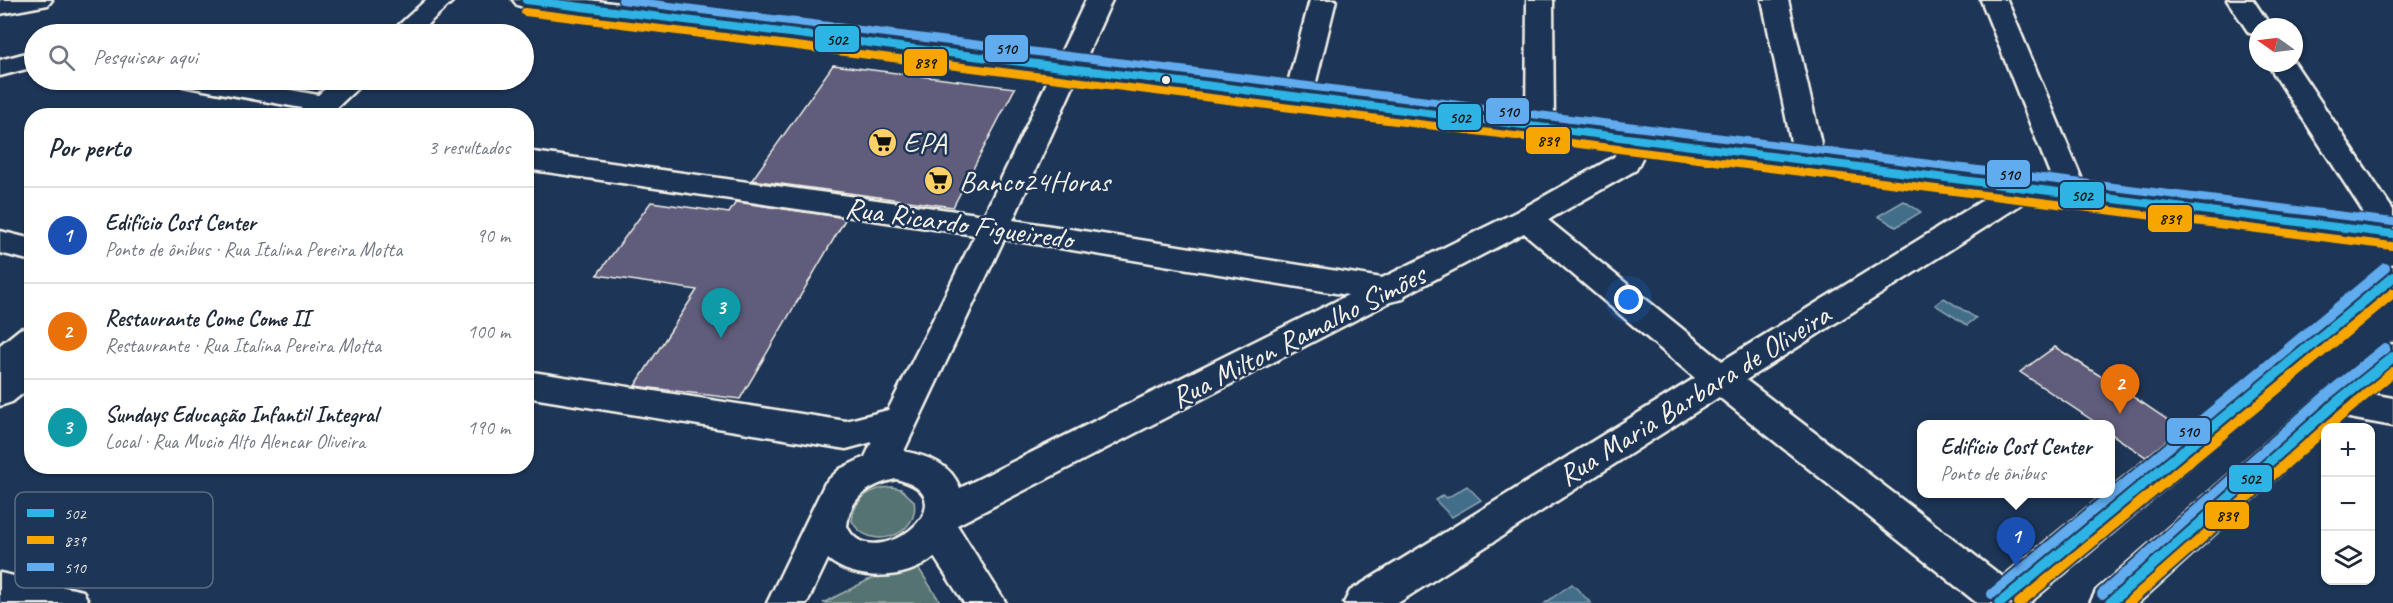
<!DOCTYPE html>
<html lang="pt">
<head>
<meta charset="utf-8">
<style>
	:root { --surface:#fff; --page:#f6f6f7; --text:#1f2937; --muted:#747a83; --line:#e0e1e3; --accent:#db2777 }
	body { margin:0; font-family:Caveat,sans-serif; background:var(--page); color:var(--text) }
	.controls { position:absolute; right:18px; bottom:18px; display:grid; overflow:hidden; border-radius:12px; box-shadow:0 2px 4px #0004 }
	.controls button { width:54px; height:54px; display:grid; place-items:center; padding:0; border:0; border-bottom:2px solid var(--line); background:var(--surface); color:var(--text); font:30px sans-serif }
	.compass { position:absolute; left:2249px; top:18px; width:54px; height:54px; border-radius:50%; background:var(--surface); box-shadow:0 2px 4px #0004; rotate:284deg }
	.you { position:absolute; left:1629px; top:300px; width:21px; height:21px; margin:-15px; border:4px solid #fff; border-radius:50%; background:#1a73e8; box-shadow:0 0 0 9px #1a73e833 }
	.badge { display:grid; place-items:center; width:39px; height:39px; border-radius:50%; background:var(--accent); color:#fff; font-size:20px; font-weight:700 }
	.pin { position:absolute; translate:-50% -50px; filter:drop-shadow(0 2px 3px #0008) }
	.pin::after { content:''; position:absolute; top:32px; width:21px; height:18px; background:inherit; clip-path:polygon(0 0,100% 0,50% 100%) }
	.popup { position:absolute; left:1917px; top:420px; width:198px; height:78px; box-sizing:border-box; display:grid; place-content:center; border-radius:12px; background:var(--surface); filter:drop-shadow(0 2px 4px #0005); font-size:20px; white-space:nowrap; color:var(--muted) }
	.popup b { font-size:22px; color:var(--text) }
	.popup::after { content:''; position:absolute; left:50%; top:100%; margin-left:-12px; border:12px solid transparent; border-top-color:var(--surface) }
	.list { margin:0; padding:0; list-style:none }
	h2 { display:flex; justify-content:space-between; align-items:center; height:78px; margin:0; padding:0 24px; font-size:26px }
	h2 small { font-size:20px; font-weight:400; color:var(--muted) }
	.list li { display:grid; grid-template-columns:39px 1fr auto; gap:18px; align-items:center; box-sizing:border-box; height:96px; padding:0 24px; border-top:2px solid var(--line) }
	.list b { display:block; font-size:22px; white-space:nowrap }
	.list p { margin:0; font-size:20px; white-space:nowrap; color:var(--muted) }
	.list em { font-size:20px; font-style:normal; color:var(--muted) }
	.icon { flex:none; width:33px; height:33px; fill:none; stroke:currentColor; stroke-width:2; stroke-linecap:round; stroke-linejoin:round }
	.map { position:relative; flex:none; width:2393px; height:603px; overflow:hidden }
	.search { position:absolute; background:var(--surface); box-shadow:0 2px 4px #0004; left:24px; top:24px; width:510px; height:66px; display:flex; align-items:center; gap:15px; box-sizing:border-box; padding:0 21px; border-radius:33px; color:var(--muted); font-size:22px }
	.panel { position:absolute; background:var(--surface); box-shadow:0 2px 4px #0004; left:24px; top:108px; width:510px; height:366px; border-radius:24px }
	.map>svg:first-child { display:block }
	.green { fill:#547372; stroke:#a4b2ad; stroke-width:1.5 }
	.water { fill:#436e8a; stroke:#8aa2b0; stroke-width:1.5 }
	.building { fill:#615d7c; stroke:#f4f1e8; stroke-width:1.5 }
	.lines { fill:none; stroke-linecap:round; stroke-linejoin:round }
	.minor-casing { stroke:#f4f1e8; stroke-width:5 }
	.tertiary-casing { stroke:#f4f1e8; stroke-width:5 }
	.minor { fill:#1d3557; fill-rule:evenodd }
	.tertiary { fill:#1d3557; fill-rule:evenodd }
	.bus-1-far1-casing { stroke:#1d3557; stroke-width:11 }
	.bus-1-casing { stroke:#1d3557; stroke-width:14 }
	.bus-2-far1-casing { stroke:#1d3557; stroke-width:11 }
	.bus-2-casing { stroke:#1d3557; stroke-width:14 }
	.bus-3-far1-casing { stroke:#1d3557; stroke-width:11 }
	.bus-3-casing { stroke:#1d3557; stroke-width:14 }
	.bus-1-far1 { stroke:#2db4e4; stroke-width:8 }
	.bus-1 { stroke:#2db4e4; stroke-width:10 }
	.bus-2-far1 { stroke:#f7a600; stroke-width:8 }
	.bus-2 { stroke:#f7a600; stroke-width:10 }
	.bus-3-far1 { stroke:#60acee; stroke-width:8 }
	.bus-3 { stroke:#60acee; stroke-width:10 }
	.bus-dot { fill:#f4f1e8; stroke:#1d3557; stroke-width:2 }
	.labels { text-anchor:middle; stroke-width:5; stroke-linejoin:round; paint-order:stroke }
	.poi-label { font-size:30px; fill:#f4f1e8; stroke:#1d3557; text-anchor:start }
	.street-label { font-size:30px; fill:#f4f1e8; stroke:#1d3557 }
	.key { fill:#1d3557; stroke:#5e6d82; stroke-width:1.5 }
	.key-label { font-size:16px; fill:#f4f1e8 }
	.line-badge { stroke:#1d3557; stroke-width:2 }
	.pale-badge-label { font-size:16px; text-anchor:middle; font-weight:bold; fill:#111 }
</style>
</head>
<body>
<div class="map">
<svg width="2393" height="603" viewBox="0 0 2393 603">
	<rect width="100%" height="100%" fill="#1d3557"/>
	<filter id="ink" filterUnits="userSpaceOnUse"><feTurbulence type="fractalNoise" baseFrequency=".0167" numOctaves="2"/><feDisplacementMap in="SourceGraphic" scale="12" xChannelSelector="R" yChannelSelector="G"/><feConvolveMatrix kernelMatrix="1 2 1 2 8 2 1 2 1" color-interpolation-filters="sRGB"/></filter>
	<g filter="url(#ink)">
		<!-- green -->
		<path class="green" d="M892 487 901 489 914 501C921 536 868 553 852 521 854 498 871 488 892 487Z
			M912 558 941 603H823Z"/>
		<!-- water -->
		<path class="water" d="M1904 201 1921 212 1896 227 1878 216Z
			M1944 298 1976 318 1967 325 1935 305Z
			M1467 486 1481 500 1452 517 1435 500 1443 495 1447 498Z
			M1572 584 1591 603H1545Z"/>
		<!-- building -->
		<path class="building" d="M833 65 1015 88 953 207 752 180Z
			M651 202 729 213 736 202 846 218 740 399 635 386 697 290 597 275Z
			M2055 347 2144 404 2181 429 2146 457 2110 433V424H2098L2020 372Z"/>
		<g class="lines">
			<defs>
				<path id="minor" d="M0 0H52L48 5 0 14Z
					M426 0H454L417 34H389Z
					M1086 0H1112L1013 220 1382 278 1516 212 1614 157 1627 134 1637 131 1647 134 1651 140 1636 170 1548 220 1722 361 2014 181 2025 178 2036 181 2040 188 2036 195 1746 380 2003 577 2105 494H2110V489L2382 269 2393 266V295L2029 603H1977L1719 397 1398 603H1344L1350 591 1695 378 1524 233 1405 295 1403 299 1390 302 957 525 1006 603H964L934 557C907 581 855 582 828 559L807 603H767L825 483 840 469 865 457 872 442 846 449 526 397V371L846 421 888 410 975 235 526 169V151L984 215ZM1004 239 1348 295 960 488C950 463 929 457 904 451ZM896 479C978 499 868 579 847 526 850 497 869 485 896 479Z
					M1310 0H1336L1312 98 1308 104 1298 106 1288 104 1284 98Z
					M1527 0H1553L1554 128 1550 134 1540 137 1530 134 1526 128Z
					M1762 0H1788L1825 161 1820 168 1810 170 1800 168 1795 161Z
					M1981 0H2007L2088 194 2084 201 2073 204 2062 201 2058 194Z
					M2227 0H2253L2271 27H2258V35L2249 33Z
					M34 51V67L0 76V60Z
					M2267 63 2294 62 2393 210V244L2382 241Z
					M179 80H236L318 95 336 80H366L328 116H296L302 108 193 88 183 86Z
					M0 231 32 239V261L0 253Z
					M32 326V386L12 402 0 406V345L20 329Z
					M2393 344V376L2371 394 2393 398V426L2344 417 2332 428H2326V433L2138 603H2090L2096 591 2324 392 2381 348Z
					M0 573 83 591 89 603H0Z"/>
				<path id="tertiary" d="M513 0H588L2393 224V244L526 8 517 5Z"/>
			</defs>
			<!-- minor casing -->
			<use href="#minor" class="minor-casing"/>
			<!-- tertiary casing -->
			<use href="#tertiary" class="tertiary-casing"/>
			<!-- minor -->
			<use href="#minor" class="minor"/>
			<!-- tertiary -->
			<use href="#tertiary" class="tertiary"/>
			<defs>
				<path id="bus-1-far1" d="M526 0 2393 234"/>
				<path id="bus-1" d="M2000 603 2393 277
					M2110 603 2337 402 2393 357"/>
				<path id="bus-2-far1" d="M525 12 2392 246"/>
				<path id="bus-2" d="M2326 428 2393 372
					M2019 603 2393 293
					M2128 603 2326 428"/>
				<path id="bus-3-far1" d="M622 0 2393 222"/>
				<path id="bus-3" d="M1992 594 2385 268
					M2102 594 2329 393 2385 348"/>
			</defs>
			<!-- bus-1-far1 casing -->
			<use href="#bus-1-far1" class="bus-1-far1-casing"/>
			<!-- bus-1 casing -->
			<use href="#bus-1" class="bus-1-casing"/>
			<!-- bus-2-far1 casing -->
			<use href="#bus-2-far1" class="bus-2-far1-casing"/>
			<!-- bus-2 casing -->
			<use href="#bus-2" class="bus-2-casing"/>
			<!-- bus-3-far1 casing -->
			<use href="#bus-3-far1" class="bus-3-far1-casing"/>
			<!-- bus-3 casing -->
			<use href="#bus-3" class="bus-3-casing"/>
			<!-- bus-1-far1 -->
			<use href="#bus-1-far1" class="bus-1-far1"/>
			<!-- bus-1 -->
			<use href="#bus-1" class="bus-1"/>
			<!-- bus-2-far1 -->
			<use href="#bus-2-far1" class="bus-2-far1"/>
			<!-- bus-2 -->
			<use href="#bus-2" class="bus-2"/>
			<!-- bus-3-far1 -->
			<use href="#bus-3-far1" class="bus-3-far1"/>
			<!-- bus-3 -->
			<use href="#bus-3" class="bus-3"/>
		</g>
	</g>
	<!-- icons -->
	<defs>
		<symbol id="supermarket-disc" viewBox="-11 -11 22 22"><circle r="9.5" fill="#ffd166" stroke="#1d3557"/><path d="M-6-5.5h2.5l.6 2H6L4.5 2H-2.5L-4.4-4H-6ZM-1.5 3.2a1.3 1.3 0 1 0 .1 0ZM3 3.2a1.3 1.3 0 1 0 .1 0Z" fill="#111"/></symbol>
	</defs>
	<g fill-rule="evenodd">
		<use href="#supermarket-disc" x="866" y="126" width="33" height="33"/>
		<use href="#supermarket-disc" x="922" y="164" width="33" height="33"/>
	</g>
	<!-- markers -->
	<circle class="bus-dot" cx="1166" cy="80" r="5"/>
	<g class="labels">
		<!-- poi labels -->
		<g class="poi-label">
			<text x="903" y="152">EPA</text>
			<text x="959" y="191">Banco24Horas</text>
		</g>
		<!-- street labels -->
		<g class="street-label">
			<text transform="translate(959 223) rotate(8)" y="10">Rua Ricardo Figueiredo</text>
			<text transform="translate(1298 336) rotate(-27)" y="10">Rua Milton Ramalho Simões</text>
			<text transform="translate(1694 395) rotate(-32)" y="10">Rua Maria Barbara de Oliveira</text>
		</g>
	</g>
	<!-- legend -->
	<rect x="15" y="492" width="198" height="96" rx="9" class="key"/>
	<rect x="27" y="509" width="27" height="8" fill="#2db4e4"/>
	<rect x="27" y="536" width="27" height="8" fill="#f7a600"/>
	<rect x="27" y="563" width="27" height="8" fill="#60acee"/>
	<g class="key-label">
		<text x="64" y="519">502</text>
		<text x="64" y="546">839</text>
		<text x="64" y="573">510</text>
	</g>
	<g class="line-badge">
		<rect x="814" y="25" width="46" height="28" rx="6" fill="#2db4e4"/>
		<rect x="984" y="34" width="45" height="29" rx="6" fill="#60acee"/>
		<rect x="903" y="48" width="45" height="29" rx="6" fill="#f7a600"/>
		<rect x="1485" y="97" width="45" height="28" rx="6" fill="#60acee"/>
		<rect x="1437" y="103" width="45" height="28" rx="6" fill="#2db4e4"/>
		<rect x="1525" y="126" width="46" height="29" rx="6" fill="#f7a600"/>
		<rect x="1986" y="159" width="45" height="29" rx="6" fill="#60acee"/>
		<rect x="2059" y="181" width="46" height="28" rx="6" fill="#2db4e4"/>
		<rect x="2147" y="204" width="46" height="29" rx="6" fill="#f7a600"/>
		<rect x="2166" y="417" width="45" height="28" rx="6" fill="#60acee"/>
		<rect x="2228" y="464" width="45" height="29" rx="6" fill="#2db4e4"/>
		<rect x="2204" y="501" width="46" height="29" rx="6" fill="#f7a600"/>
	</g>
	<g class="pale-badge-label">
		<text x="837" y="45">502</text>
		<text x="1006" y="54">510</text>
		<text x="925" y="68">839</text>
		<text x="1508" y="117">510</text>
		<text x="1460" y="123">502</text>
		<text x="1548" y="146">839</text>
		<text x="2009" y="180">510</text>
		<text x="2082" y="201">502</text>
		<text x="2170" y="224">839</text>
		<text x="2188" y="437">510</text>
		<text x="2250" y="484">502</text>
		<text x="2227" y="521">839</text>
	</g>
</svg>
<div class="controls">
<button>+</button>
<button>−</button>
<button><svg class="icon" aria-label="layers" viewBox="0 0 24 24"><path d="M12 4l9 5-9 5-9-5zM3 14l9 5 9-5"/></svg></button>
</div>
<svg class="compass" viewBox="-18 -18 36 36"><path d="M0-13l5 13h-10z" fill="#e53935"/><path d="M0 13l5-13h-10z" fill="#747a83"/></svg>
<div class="you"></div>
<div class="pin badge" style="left:2016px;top:567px;background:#1a4fb4">1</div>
<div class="popup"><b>Edifício Cost Center</b>Ponto de ônibus</div>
<div class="pin badge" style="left:2120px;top:414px;background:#e8710a">2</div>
<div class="pin badge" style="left:721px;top:338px;background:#0f9aa8">3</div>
<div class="search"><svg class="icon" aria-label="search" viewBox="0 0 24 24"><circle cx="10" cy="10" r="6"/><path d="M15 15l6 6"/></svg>Pesquisar aqui</div>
<section class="panel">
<h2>Por perto<small>3 resultados</small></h2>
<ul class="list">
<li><span class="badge" style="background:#1a4fb4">1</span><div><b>Edifício Cost Center</b><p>Ponto de ônibus · Rua Italina Pereira Motta</p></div><em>90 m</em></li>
<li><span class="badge" style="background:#e8710a">2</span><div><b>Restaurante Come Come II</b><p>Restaurante · Rua Italina Pereira Motta</p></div><em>100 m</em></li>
<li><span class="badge" style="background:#0f9aa8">3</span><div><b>Sundays Educação Infantil Integral</b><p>Local · Rua Mucio Alto Alencar Oliveira</p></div><em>190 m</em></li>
</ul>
</section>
</div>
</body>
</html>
